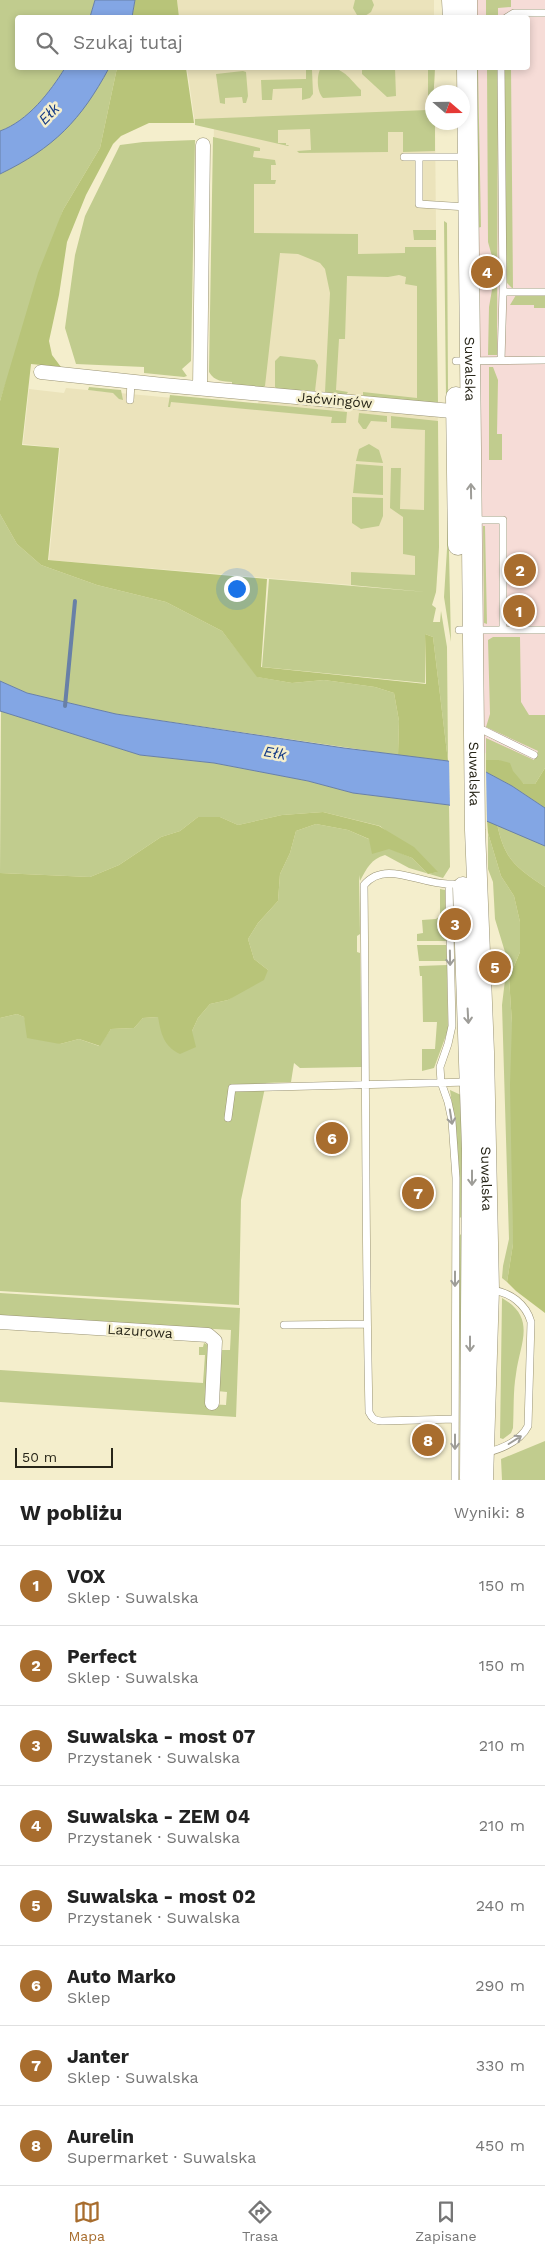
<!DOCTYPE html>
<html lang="pl">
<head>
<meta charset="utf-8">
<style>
	:root { --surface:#fff; --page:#f6f6f6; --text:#222; --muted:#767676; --line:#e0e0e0; --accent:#a86d2e }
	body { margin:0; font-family:"Work Sans",sans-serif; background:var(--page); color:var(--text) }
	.compass { position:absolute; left:425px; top:85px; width:45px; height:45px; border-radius:50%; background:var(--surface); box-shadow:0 2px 8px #0003; rotate:110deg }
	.scale { position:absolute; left:15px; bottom:12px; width:98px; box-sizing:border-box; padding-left:5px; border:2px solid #282619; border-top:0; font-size:14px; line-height:18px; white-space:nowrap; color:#282619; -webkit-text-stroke:4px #f4eecc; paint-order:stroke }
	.you { position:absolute; left:236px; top:588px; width:18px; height:18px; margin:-12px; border:4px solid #fff; border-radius:50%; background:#1a73e8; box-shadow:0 0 0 8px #1a73e833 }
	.badge { display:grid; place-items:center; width:32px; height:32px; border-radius:50%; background:var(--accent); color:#fff; font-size:16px; font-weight:700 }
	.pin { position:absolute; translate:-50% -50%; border:2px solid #fff; box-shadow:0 1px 5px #0006 }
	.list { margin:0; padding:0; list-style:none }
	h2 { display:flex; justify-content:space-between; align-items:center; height:65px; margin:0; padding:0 20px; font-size:21px }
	h2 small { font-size:16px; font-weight:400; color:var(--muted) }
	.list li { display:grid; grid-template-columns:32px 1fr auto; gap:15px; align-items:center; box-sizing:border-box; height:80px; padding:0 20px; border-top:1px solid var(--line) }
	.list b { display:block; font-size:19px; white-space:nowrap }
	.list p { margin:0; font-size:16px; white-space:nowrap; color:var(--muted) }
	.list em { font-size:16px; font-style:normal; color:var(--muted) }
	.icon { flex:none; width:28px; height:28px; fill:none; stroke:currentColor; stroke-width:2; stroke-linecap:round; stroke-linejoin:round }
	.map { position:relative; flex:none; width:545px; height:1480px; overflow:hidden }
	.search { position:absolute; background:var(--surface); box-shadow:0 2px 8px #0003; left:15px; right:15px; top:15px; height:55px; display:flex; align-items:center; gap:12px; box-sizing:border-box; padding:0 18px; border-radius:5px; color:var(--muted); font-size:19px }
	.sheet { height:705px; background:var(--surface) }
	nav { display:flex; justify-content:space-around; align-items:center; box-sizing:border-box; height:70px; border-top:1px solid var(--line); background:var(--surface); font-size:14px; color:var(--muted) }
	nav a { display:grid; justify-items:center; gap:2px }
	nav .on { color:var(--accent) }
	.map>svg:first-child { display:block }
	.built { fill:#ebe3bb }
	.industrial { fill:#f6dcd7 }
	.green { fill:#c1cc8e }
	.forest { fill:#b8c479 }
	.water { fill:#83a6e4; stroke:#6880a7 }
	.pier { fill:#f4eecc }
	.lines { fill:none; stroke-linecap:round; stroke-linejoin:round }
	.stream { stroke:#6880a7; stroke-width:4 }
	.lane-casing { stroke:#9a9475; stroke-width:8 }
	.street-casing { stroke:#9a9475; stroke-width:15 }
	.secondary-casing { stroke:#9a9475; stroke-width:21 }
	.lane { stroke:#fff; stroke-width:7 }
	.street { stroke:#fff; stroke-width:14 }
	.secondary { stroke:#fff; stroke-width:20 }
	.oneway { stroke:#9e9d98 }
	.labels { text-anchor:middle; stroke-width:5; stroke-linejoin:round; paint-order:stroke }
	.street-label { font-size:14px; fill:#282619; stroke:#f4eecc }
	.water-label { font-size:15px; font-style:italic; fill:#173c85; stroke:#f4eecc }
</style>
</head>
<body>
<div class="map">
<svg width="545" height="1480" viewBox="0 0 545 1480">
	<rect width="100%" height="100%" fill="#f4eecc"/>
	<!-- built -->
	<path class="built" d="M177 0H434V17H179Z
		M187 68H435L432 122 435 123 439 547 436 592 49 560 60 448 23 444 29 389 64 393 66 388 258 406 260 381 212 240 214 123H195Z"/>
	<!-- industrial -->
	<path class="industrial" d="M474 0H545V768L481 752 474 68H528V18L474 17Z"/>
	<!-- green -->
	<path class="green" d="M0 0H95L90 17 18 18V68H65C50 92 28 121 0 131Z
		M355 0H372L374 5 371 12 365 16 357 15 353 8Z
		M486 0H511V7L498 8V17H486Z
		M109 68H117L100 148 63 210 0 401V174L42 149 101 82Z
		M306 68 312 70 313 94 310 98 302 100V88L273 89 272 100H262L261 80 306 79Z
		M321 68C343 66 347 76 361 90V96L323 98C317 92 316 75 321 68Z
		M362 68H395L396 96 387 97 362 74Z
		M428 68H435L432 122 435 123V151L403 152V132H388V152L299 153 297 151 311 150 310 129 278 130V143H286V145H289L288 146 195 125V119L428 110Z
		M475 68H478L481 227 477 228Z
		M487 68H498L497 355H488L489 307 493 284V260L488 242Z
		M505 68H511L513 289 507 283 505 275Z
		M243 71 246 72 248 96 246 103H243L242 97 225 98V104L220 103 216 74Z
		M213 137 260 148V151H254L253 157 275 160 276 165H271V180H276L275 184H254V233L358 234V254L405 253V247H436L438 404 366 397 363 395V392L417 398V286L405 284 406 277 399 275 388 277 347 276 345 339H339L336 390 348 392 346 395 325 392 330 293 325 269 320 263 298 254 280 253 265 386 261 388 232 385V382C223 381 215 382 209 372Z
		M195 140 191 361 182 369 187 376 184 377 144 373V367L76 364 65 328 75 255 85 216 120 145 143 142Z
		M444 221 447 223 448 390 446 397Z
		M413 230H436V240H414Z
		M516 295 545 296V308H534V305H510Z
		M280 356 315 360 318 365 315 391 278 389 275 387V361Z
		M489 367H493L498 380 497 434H502V460H489Z
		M89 387 121 390 123 400 119 399 113 393 88 390Z
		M170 395 347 412 346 423H331L332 417 171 402 170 407H168Z
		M359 413 387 416V422L371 421 366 429H363L358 422Z
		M391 416 438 421 439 547 436 592 432 605 436 608 433 622H440L441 611 447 647 448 761 433 637 425 634V683L262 667 269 579 426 592 351 585V572L415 575V556L403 554V517L390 508 391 468H401L400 509 424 510 425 430 391 428Z
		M369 444 379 450 383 463 356 461 359 449Z
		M447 462 451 642 444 597 447 549Z
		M356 464 383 466V495L353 493Z
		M352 497 383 498V516L379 526 361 529 352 523Z
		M0 514 17 544 41 565 97 585 166 602 222 631 258 677 292 683 324 680 375 687 394 693 399 721 398 755 116 714 27 693 0 681Z
		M483 526H485L487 624 484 623Z
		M493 637H520L521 702 529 715H545V768L535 784H524L499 760H486V738L534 760 538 751 486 727 490 714 488 640Z
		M1 711 140 755 214 763 308 781 353 793 449 805 450 867 443 878 409 868 385 855C371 859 367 868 360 881L359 875 360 934 357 936V952L360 953 362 1067 300 1068 294 1063 291 1082 266 1083 241 1200 239 1305 0 1291V1018L17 1014 24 1017 26 1023 60 1044 79 1039 99 1046 111 1029 134 1028 143 1018 158 1017 192 1031 198 1018 210 1004 228 1000 268 970 254 959 248 939 258 923 278 901 280 874 290 853 296 831 316 824 348 830 412 858 428 874 437 872 380 826 323 812 282 815 238 825 220 817H198L180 831 161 837 119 865 90 877 0 873Z
		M497 824 545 846V887C515 867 505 860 497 824Z
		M488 833 501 876 514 896 520 922V952L509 978 512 1023 513 1244 507 1282 502 1278 503 1266 509 1239 502 1005 505 980V952L495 919 493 882 488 869Z
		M440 889 445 890 446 941H417V934L423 933 422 920 436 919 440 916Z
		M417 945H446L447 961H419Z
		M447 965 448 1030 434 1068 422 1071V1049H435L437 1022H423L422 976H420L419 966Z
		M450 1090 461 1095 465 1216 459 1218 458 1151Z
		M464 1231 461 1466H460L459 1236Z
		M0 1293 240 1308 236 1417 0 1402V1370L203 1383 205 1355H199V1347H203L204 1343 208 1345V1404L226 1405 227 1392 217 1391 219 1350H230L231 1330 0 1316Z
		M502 1298C537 1318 520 1343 516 1374 513 1391 514 1410 513 1428L511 1433 503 1439 500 1438Z
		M545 1441V1480H502L501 1459Z"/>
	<!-- forest -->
	<path class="forest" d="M135 0H177L179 17 132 18Z
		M117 68H186L194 123H149L121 136 113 144 86 195 67 242 59 295 49 341 52 355 61 367 31 364 22 445 59 448 48 560 267 579 261 667 426 684 425 634 433 637 448 761 398 755 399 721 394 693 375 687 324 680 292 683 257 677 222 631 166 602 97 585 41 565 17 544 0 514V401L38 273 63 210 100 148Z
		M486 760H499L510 763 513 771 524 784H535L545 768V808L512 786 486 772Z
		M323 812 379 826 414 847 438 872 428 874 412 858 389 849 372 854 369 839 348 830 316 824 296 831 290 853 280 874 278 901 258 923 248 939 254 959 268 970 264 980 228 1000 210 1004 198 1018 192 1031 196 1047 180 1054C163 1046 161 1033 158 1017L143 1018 134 1028 111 1029 100 1046 79 1039 60 1044 27 1038 24 1017 17 1014 0 1018V873L90 877 119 865 161 837 180 831 198 817H220L238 825 282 815Z
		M487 820 497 824C505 860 515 867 545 887V1313L516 1291 507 1282 513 1244 510 1085 512 1023 509 978 520 952V922L514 896 501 876 488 833Z"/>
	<!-- water -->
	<path class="water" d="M95 0H135L132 17H90Z
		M65 68H109C81 120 54 148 0 174V131C28 121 50 92 65 68Z
		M0 681 27 693 116 714 344 748 448 761 486 772 512 786 545 808V846L449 805 353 793 308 781 214 763 140 755 0 711Z"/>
	<!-- pier -->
	<path class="pier" d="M449 759 486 769 487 823 450 808Z"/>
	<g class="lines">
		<!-- stream -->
		<path class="stream" d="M65 706 75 601"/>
		<defs>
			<path id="lane" d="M506 18 514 13H545
				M404 157H467
				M419 157V204L467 207
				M503 292H545
				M501 360 503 292 501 68
				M456 361 545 360
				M130 400 131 382
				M473 520H503V630
				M459 630H545
				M477 731 483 730 534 755
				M449 884C421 885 385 859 364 885 366 1061 365 1236 369 1412 372 1418 374 1421 382 1421L455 1419
				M453 884H449L452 1026 448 1044 440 1067 441 1082 448 1102 452 1121 456 1178 455 1480
				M228 1118 232 1088 469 1082
				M284 1325 367 1324
				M485 1453C501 1449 520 1442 528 1426L531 1322C526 1304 510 1292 491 1290"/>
			<path id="street" d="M41 372 163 385 463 412
				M200 388 203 145
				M0 1322 208 1335 215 1341 212 1403"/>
			<g id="secondary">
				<path d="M452 0 453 18"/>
				<path d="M467 0V18"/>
				<path id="s1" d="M467 68 475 830 484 1052 489 1290 483 1480"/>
				<path d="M456 397 458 545"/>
				<path d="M463 887 472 1149 470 1478"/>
			</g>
		</defs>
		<!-- lane casing -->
		<use href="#lane" class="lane-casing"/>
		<!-- street casing -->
		<use href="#street" class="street-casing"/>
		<!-- secondary casing -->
		<use href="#secondary" class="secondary-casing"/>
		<!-- lane -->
		<use href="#lane" class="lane"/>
		<!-- street -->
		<use href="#street" class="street"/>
		<!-- secondary -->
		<use href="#secondary" class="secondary"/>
	</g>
	<!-- one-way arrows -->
	<defs><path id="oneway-shaft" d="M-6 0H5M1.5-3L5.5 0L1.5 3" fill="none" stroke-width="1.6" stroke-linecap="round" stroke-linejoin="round" transform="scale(1.25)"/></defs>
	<g class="oneway">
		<use href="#oneway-shaft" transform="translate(471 491) rotate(-91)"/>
		<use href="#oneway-shaft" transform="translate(450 958) rotate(89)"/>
		<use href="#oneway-shaft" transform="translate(468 1016) rotate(87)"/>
		<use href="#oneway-shaft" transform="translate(451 1117) rotate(81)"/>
		<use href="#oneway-shaft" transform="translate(472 1178) rotate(90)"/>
		<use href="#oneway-shaft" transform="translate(455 1279) rotate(90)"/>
		<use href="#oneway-shaft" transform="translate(470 1344) rotate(90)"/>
		<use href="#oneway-shaft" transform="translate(515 1440) rotate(-32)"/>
		<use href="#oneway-shaft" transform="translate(455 1442) rotate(90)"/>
	</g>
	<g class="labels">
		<!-- street labels -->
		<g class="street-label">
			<text dy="5" stroke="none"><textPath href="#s1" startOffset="301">Suwalska</textPath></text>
			<text transform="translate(335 400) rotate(5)" y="5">Jaćwingów</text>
			<text dy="5" stroke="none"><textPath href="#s1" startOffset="706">Suwalska</textPath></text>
			<text dy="5" stroke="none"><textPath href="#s1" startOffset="1111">Suwalska</textPath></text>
			<text transform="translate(140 1331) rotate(4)" y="5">Lazurowa</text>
		</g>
		<!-- water labels -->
		<g class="water-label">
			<text transform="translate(49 114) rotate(-46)" y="5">Ełk</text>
			<text transform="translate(275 753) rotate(10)" y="5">Ełk</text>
		</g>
	</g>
</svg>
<svg class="compass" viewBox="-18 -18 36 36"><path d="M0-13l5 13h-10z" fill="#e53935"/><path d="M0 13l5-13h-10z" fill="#767676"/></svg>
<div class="scale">50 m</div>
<div class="you"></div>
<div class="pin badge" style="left:519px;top:611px">1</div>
<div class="pin badge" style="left:520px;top:570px">2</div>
<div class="pin badge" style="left:455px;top:924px">3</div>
<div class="pin badge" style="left:487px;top:272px">4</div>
<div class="pin badge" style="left:495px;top:967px">5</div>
<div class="pin badge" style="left:332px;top:1138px">6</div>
<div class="pin badge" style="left:418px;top:1193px">7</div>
<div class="pin badge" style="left:428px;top:1440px">8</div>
<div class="search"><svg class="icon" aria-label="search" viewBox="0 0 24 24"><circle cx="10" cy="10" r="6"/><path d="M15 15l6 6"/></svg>Szukaj tutaj</div>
</div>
<section class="sheet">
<h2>W pobliżu<small>Wyniki: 8</small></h2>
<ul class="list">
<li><span class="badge">1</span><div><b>VOX</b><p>Sklep · Suwalska</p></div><em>150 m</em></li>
<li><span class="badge">2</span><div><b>Perfect</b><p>Sklep · Suwalska</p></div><em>150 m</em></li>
<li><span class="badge">3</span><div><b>Suwalska - most 07</b><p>Przystanek · Suwalska</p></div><em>210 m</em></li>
<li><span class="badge">4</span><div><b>Suwalska - ZEM 04</b><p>Przystanek · Suwalska</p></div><em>210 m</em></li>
<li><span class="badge">5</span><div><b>Suwalska - most 02</b><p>Przystanek · Suwalska</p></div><em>240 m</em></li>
<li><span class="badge">6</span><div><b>Auto Marko</b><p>Sklep</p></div><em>290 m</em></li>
<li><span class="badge">7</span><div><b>Janter</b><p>Sklep · Suwalska</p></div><em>330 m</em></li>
<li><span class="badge">8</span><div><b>Aurelin</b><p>Supermarket · Suwalska</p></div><em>450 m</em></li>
</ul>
</section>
<nav>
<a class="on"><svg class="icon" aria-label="map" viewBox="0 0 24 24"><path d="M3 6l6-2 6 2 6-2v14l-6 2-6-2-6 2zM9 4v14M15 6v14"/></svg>Mapa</a>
<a><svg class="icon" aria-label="directions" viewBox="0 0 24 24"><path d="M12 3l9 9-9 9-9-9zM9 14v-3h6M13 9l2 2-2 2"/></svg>Trasa</a>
<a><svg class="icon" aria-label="saved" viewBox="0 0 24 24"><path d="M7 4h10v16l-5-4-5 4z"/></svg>Zapisane</a>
</nav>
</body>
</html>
